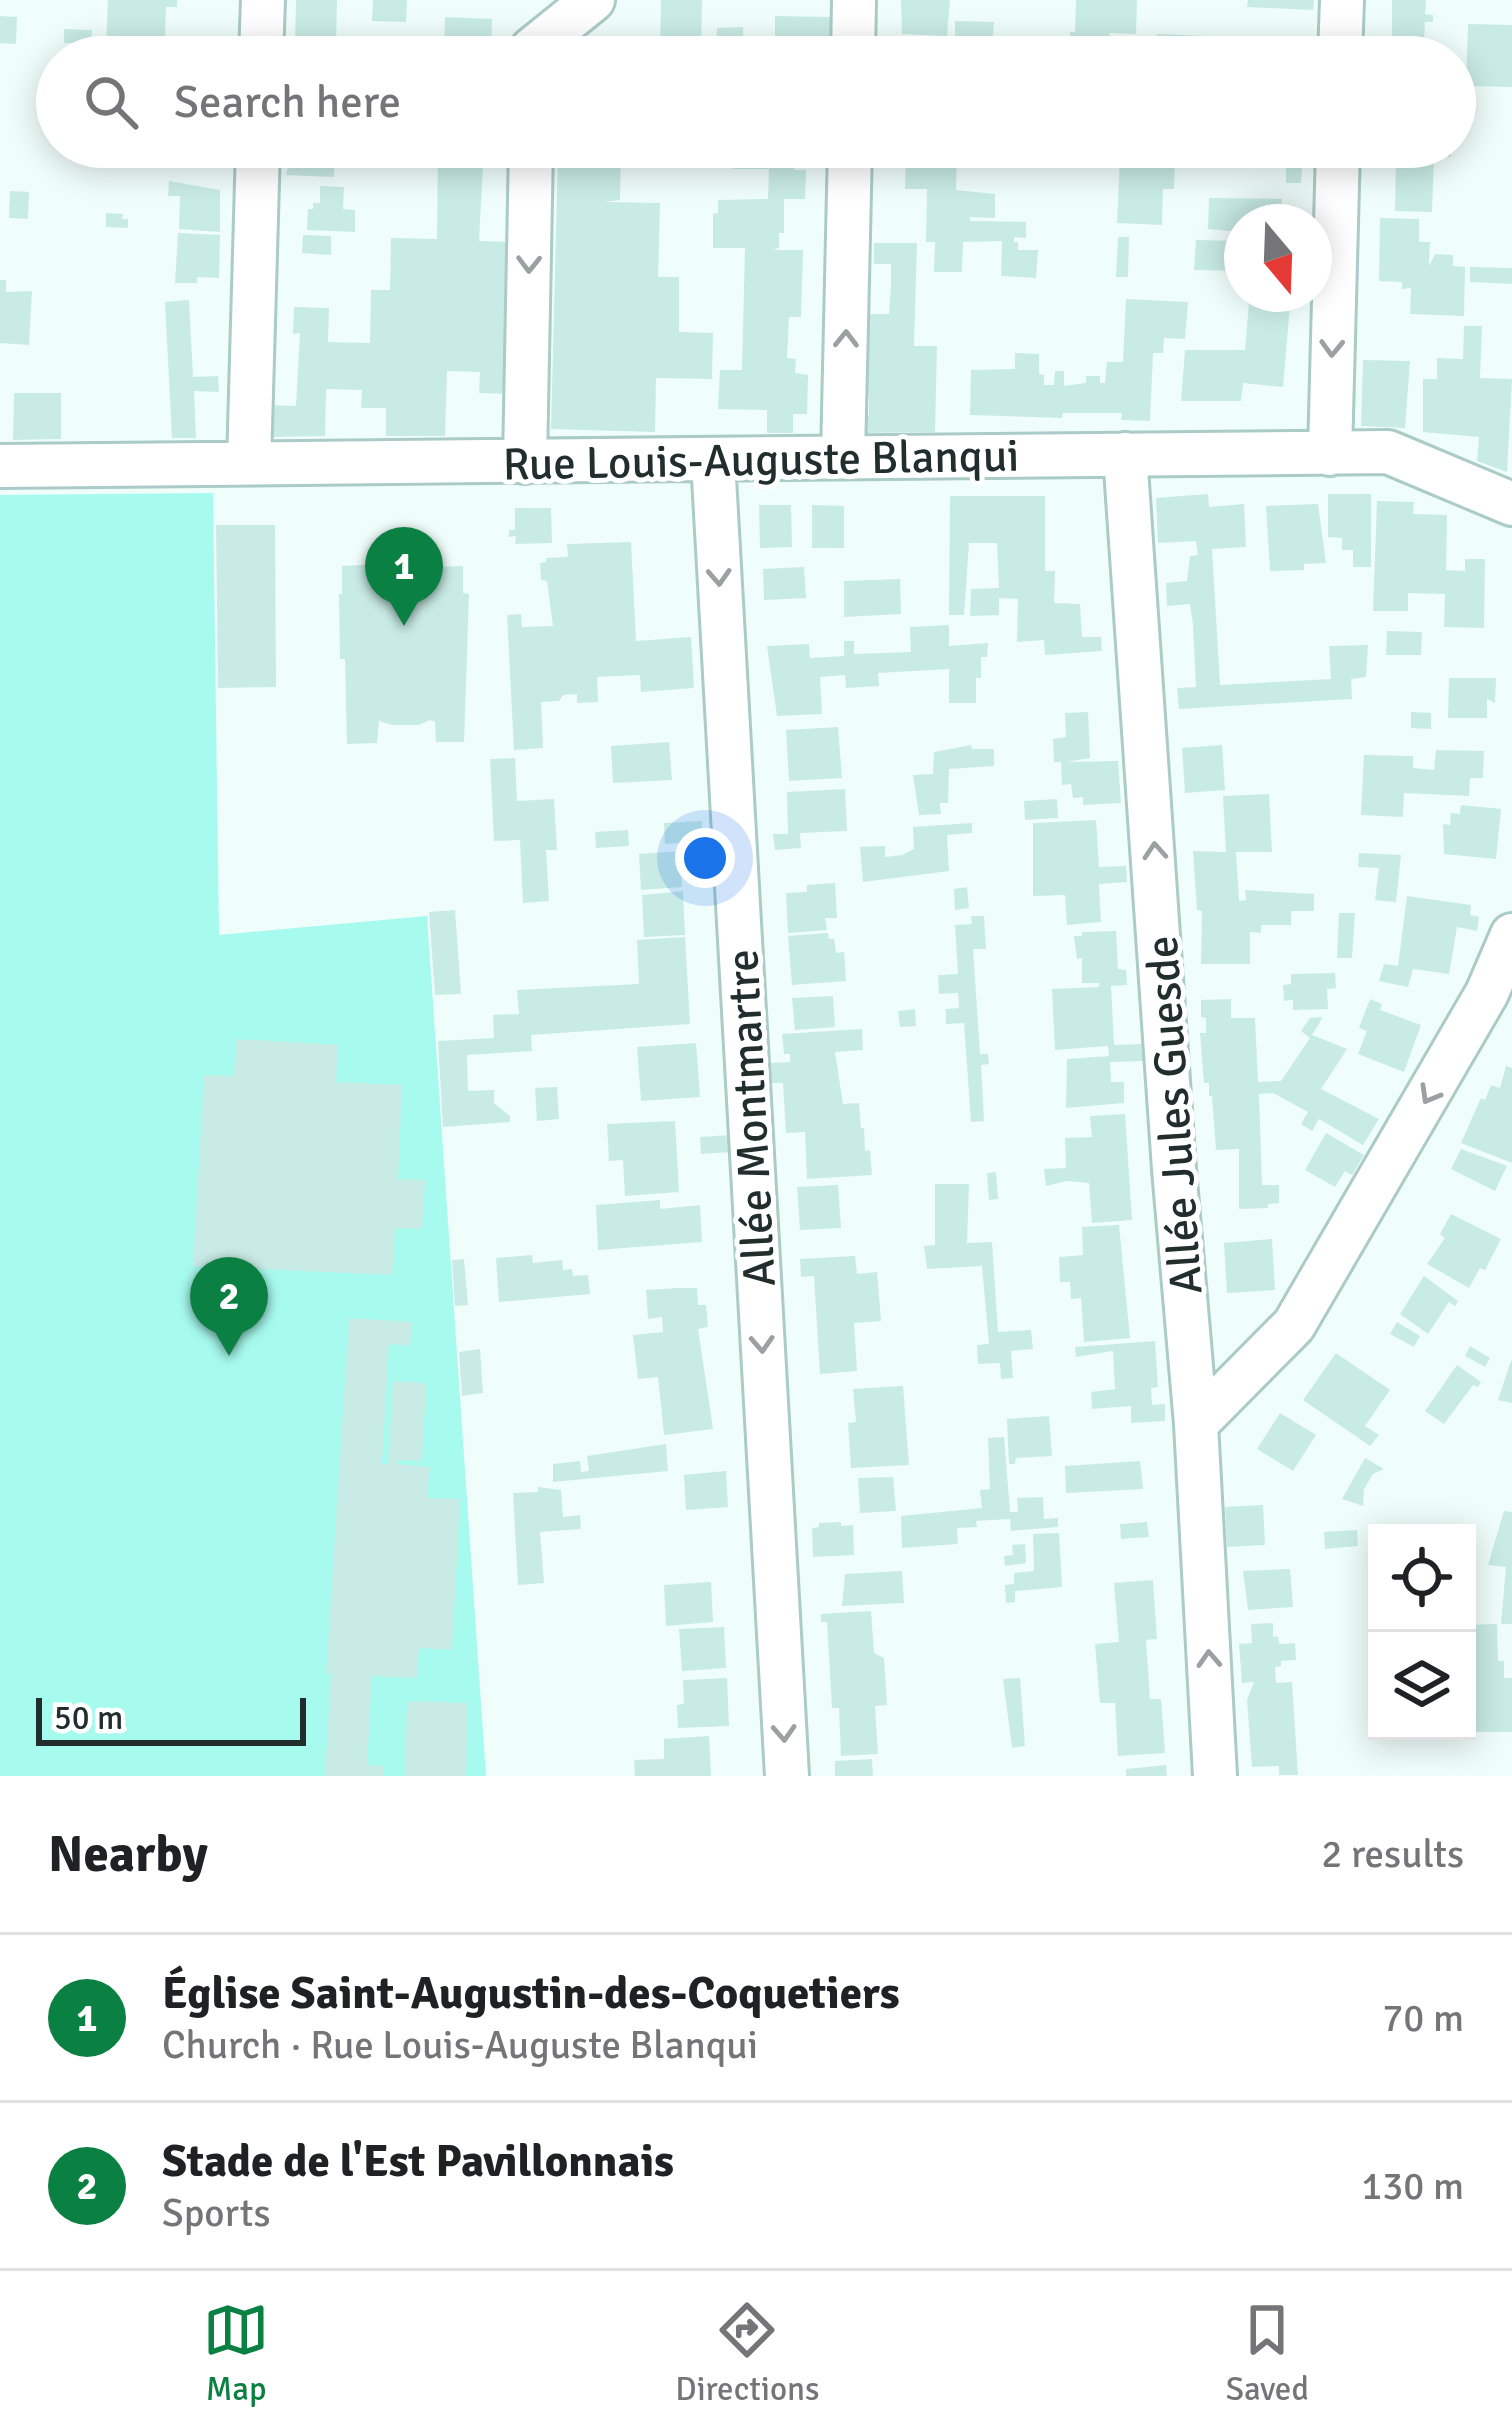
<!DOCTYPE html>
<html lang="en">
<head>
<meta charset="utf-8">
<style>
	:root { --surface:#fff; --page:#f6f6f6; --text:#202124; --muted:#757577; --line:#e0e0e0; --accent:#0b8043 }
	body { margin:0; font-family:Signika,sans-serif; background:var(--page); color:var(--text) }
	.controls { position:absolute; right:36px; bottom:36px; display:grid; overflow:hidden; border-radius:0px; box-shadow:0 6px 30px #0003 }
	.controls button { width:108px; height:108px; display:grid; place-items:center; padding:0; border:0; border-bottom:3px solid var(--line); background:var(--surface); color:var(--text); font:60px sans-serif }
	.compass { position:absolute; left:1224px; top:204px; width:108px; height:108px; border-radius:50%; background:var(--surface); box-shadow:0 6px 30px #0003; rotate:161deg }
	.scale { position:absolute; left:36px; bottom:30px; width:270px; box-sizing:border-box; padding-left:12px; border:6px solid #212e2b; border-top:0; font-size:33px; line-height:42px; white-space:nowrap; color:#212e2b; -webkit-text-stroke:9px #fff; paint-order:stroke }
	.you { position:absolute; left:705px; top:858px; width:42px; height:42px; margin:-30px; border:9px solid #fff; border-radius:50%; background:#1a73e8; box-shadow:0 0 0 18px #1a73e833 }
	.badge { display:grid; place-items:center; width:78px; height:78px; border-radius:50%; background:var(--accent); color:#fff; font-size:39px; font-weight:700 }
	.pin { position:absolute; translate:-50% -99px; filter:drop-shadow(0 3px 6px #0008) }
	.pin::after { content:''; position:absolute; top:63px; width:42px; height:36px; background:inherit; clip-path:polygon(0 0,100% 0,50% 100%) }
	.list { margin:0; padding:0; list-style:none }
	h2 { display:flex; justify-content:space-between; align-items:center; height:156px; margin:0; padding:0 48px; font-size:51px }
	h2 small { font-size:39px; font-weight:400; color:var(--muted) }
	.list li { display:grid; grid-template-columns:78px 1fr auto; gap:36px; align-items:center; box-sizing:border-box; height:168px; padding:0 48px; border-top:3px solid var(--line) }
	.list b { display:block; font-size:45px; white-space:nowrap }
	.list p { margin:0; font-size:39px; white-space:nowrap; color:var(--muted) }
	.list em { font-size:39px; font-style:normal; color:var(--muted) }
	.icon { flex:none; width:66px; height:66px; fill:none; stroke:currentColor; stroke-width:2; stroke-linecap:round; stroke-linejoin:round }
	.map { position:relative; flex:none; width:1512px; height:1776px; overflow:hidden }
	.search { position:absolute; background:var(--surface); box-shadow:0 6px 30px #0003; left:36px; right:36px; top:36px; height:132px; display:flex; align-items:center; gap:30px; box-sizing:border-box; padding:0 42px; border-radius:66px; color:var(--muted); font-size:45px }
	.sheet { height:492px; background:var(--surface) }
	nav { display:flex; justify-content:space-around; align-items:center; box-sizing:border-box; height:168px; border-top:3px solid var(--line); background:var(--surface); font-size:33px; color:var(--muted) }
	nav a { display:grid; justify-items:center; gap:6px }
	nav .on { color:var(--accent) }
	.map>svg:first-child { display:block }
	.green { fill:#a7faee }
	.building { fill:#c9ebe5 }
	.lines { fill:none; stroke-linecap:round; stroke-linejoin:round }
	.street-casing { stroke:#abcbc6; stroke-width:48 }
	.street { stroke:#fff; stroke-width:42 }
	.oneway { stroke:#9ba1a0 }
	.labels { text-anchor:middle; stroke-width:10; stroke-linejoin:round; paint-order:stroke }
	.street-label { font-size:45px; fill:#212e2b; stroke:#fff }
</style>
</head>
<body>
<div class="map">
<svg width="1512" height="1776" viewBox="0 0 1512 1776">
	<rect width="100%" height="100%" fill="#f0fefb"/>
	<!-- green -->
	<path class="green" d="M213 493 219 935 427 916 486 1776H0V495Z"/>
	<!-- building -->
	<path class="building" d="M108 0H177V7H166L165 38H176V50L106 47Z
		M296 0H337L336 46 295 45Z
		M373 0H407L406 22 372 21Z
		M661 0H702L701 54 660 55Z
		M901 0H950L947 36 902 34Z
		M1076 0H1137L1136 34 1110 33 1109 57H1061V38H1070V32H1075Z
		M1248 0H1314L1313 10 1247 7Z
		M1392 0H1426L1425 14 1433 15V22H1425L1424 41 1392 39Z
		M0 16 17 17 16 44 0 43Z
		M775 16 832 17 831 53 775 54Z
		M445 17 492 19 491 57H444Z
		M955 21 994 22 993 36H955Z
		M1468 24 1512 25V87L1466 86Z
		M743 27 744 57 716 54 717 28Z
		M64 29 92 30 91 43H64Z
		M1157 34 1254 38 1253 57 1157 54Z
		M900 40 941 41V57H900Z
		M293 147H335L334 177 286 175Z
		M438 147H484L479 241 511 242 507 394 479 393 480 372 447 371 445 436H386V408H361L362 390 326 389 325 436 267 437 268 405 296 406 300 333 293 334 294 307 329 308 328 342 370 343 371 290H390L391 238 437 239Z
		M572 147H621L620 200 604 202 660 203 658 277H679V332L713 333 712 379 656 378 655 432 551 429 558 153 572 152Z
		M734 147H768L769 152 789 153V162H795L794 170H806L805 199H784V233H779V248L772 250H803L801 317H789L787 358 796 359 795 373 808 375 807 414H793V433H767V410L718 409 720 370H742L745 248H713V214L718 213V200L768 199 769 169H733Z
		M906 147H957L956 190 995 194V218L970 217V221L1026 222V238L1014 237V242H1018V250H1038L1036 278 1001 276 1002 241 963 242 962 272H934L935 242H926L927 189H905Z
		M1057 147H1144L1143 157 1175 158 1174 189H1163L1162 225 1117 223 1120 157 1102 151 1098 155 1071 154 1070 161 1057 160Z
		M1387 147H1451V157H1434L1432 212 1395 211 1396 156H1387Z
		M1286 166 1302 167 1301 183H1286Z
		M169 181 220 190V232L179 229 180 196H168Z
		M320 186 344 187 343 209 355 210V232L307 230 308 209H313V203H320Z
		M10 191 29 192 28 219 9 218Z
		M1209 198 1282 199 1281 222H1242V232L1208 229Z
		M106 213 123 214 122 219H128V228L106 227Z
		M1380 218 1419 219V242H1430L1429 266 1435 254 1453 255V266L1465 267 1464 316 1410 314 1411 288 1402 289V282L1379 281Z
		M178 233 220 235 219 278 197 277V283H175Z
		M303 235 331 236V255L302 253Z
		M1118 237H1129L1128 277H1116Z
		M1196 240 1242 241V271L1194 270Z
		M874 243H917L914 346H937L935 432 864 433 861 414 869 415V395H862L864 314H889L891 286V264H874Z
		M1470 267 1512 268V284L1470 282Z
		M0 280H6V292L32 291 29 345 0 343Z
		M1126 299 1188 302 1185 339 1164 338 1163 353H1153L1150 421 1121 420 1122 413H1063L1062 418 970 415 971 370 1015 369V353L1039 354V374L1044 375V385H1054L1055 371H1064V386L1086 383V376H1100V383H1105L1107 362H1123Z
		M189 300 193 377 218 376 219 392 194 391 196 438H172L165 302Z
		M1249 301 1290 305 1283 387 1243 383 1241 401H1181L1185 350H1245Z
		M1464 326H1482L1480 378 1512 379 1507 472 1477 461 1479 437 1423 432V379H1437V358L1463 359Z
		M1363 360 1410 361 1405 428 1361 426Z
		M14 393H61V439L13 440Z
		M1208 494 1209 507 1244 504 1246 547 1212 549 1220 685 1331 679 1329 646 1368 645 1366 677 1351 679 1352 699 1179 709 1177 688 1196 687 1193 625 1190 604 1167 606 1166 583 1187 581 1190 556 1198 555 1196 541 1158 543 1156 498Z
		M1328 494H1371V567H1353V550H1342V538L1328 537Z
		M950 496H1045V571H1055L1054 603 1080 604 1082 637H1101L1102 651 1045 655 1044 640 1017 642 1018 599 999 598V615L970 616 971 589 999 588 997 543H969L964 615H949Z
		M1377 501 1414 502 1413 514 1447 515 1446 570 1465 571V559H1485L1484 628 1444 627 1445 594 1408 593V611H1373Z
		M1318 504 1326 563 1304 564V570L1270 571 1266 506Z
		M759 505H791L792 547 760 548Z
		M812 505 844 506V548H812Z
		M515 508H551L552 543 515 544 516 536 509 537V530H515Z
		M216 525H275L276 687 218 688Z
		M631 542 636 641 691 637 694 688 641 692 640 675 597 677 598 702 577 703V694L563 695 559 701 541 702 543 748 514 750 507 615 521 614 522 627 553 626 547 581 541 580 540 563 546 562V558L568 557 567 544Z
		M436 561 437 567 463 566V593L469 594 464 742H436L435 722 430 720 419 725H392L379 721 377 743 347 744 345 659H340L339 594H342V566Z
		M804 567 806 598 764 600 763 569Z
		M900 579 901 614 844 617V581Z
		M949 625V646L988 643 987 657H981V678H976V703H949V669L878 673 879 686 846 688 845 675 820 677 822 714 777 716 767 646 809 644 810 658 844 656V641H854V654L911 652 910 627Z
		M1387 631 1422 632 1421 655H1386Z
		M1449 678H1496L1495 703 1487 699V718H1448Z
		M1088 712 1090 758 1067 762 1118 761 1121 803 1083 805V797L1073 798 1071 784 1062 785 1061 762H1054L1053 739 1066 737 1065 713Z
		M1411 712 1431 713V729L1411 728Z
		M838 727 842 778 789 781 786 730Z
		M669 742 672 780 613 783 611 746Z
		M971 745 972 749H994V766L949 769 948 803H940L941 814 919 815 913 775 933 774 934 752Z
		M1222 745 1225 790 1185 793 1182 748Z
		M1436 750 1484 751 1483 778H1470L1469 796 1404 793 1403 817 1361 815 1364 755 1413 756V768L1434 770Z
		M515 758 517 801 554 799 557 850H546L549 901 523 903 520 840 494 841 490 759Z
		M845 789 847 831 800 833 801 848 775 850 773 834H788L787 792Z
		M1269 794 1272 852H1236L1239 901 1246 900 1245 890 1314 894V911H1291V925H1261V933L1250 932V964H1201L1202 911 1197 910 1193 851 1226 852 1223 796Z
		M1057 799 1058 818 1025 820 1024 801Z
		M1461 805 1501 809 1496 859 1444 854 1443 824 1450 825 1451 813 1460 814Z
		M1096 820 1099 867 1126 866 1127 882 1099 884 1101 922 1067 925 1065 895 1033 896V823Z
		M702 821 703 841 665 844 664 823Z
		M972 823V833L947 835 949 871 863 882 860 847 885 846V857L902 855 914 849 913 827Z
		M628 830 629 846 596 848 595 832Z
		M680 851 682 887 641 890 639 854Z
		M1359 853 1401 855 1396 902 1375 900 1379 868 1358 867Z
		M835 883 837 918H825L827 930 788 933 786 893 807 892V885Z
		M967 887 969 908 955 910 954 889Z
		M683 891 685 935 644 937 642 895Z
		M1407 896 1471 905 1470 915 1479 917 1477 931 1457 927 1449 974 1413 969 1408 987 1379 981 1384 964 1398 966Z
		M455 910 461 994 435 995 429 912Z
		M1339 913H1355L1352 958H1337Z
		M971 916H984L986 949H973L980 1054H988L989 1064 981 1065 984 1121 971 1122 964 1023 946 1024V1009L959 1008 958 993 939 994 938 975 958 974 955 925 972 924Z
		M1116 931 1118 969 1126 970 1127 985 1111 986 1114 1045 1142 1044 1143 1061 1110 1062 1111 1082H1124V1103L1066 1108 1067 1059 1109 1056 1108 1046 1055 1050 1052 989 1099 987V983H1082V958L1077 959 1074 936H1082V932Z
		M828 933 829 939H834L836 953 844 952 846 981 792 985 788 936Z
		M685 937 690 1024 531 1035 532 1051 467 1055 468 1091 494 1090V1103L510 1116V1122L443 1127 438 1041 494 1038 493 1015 519 1014 517 990 639 984 637 940Z
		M1335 973 1336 988 1327 989 1328 1009 1293 1010V1000L1284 1001 1283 985 1291 984V974Z
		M833 996 835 1027 795 1030 792 998Z
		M1231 999V1018H1255L1258 1082 1281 1081 1310 1038 1301 1031 1310 1018 1323 1017 1312 1035 1347 1049 1321 1089 1379 1119 1363 1145 1319 1119 1312 1131 1301 1124 1308 1112 1273 1093 1259 1094 1262 1185H1279V1203L1268 1204V1208L1239 1209V1149L1216 1150 1212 1096H1209V1083H1204L1200 1033H1206V1018L1201 1017V1000Z
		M1370 999 1382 1004 1380 1010 1421 1025 1404 1072 1358 1054 1367 1031 1359 1028Z
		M915 1009 916 1026 900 1027 898 1011Z
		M862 1029 863 1050 835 1052 843 1104 859 1103 861 1128H864L865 1151 870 1150 872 1175 807 1179 805 1132 786 1133 783 1083H770L769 1063 790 1062V1054H784L782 1034Z
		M236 1039 338 1045 336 1082 402 1085 398 1179 425 1180 422 1229 395 1228 392 1275 193 1266 204 1075 234 1076Z
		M696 1043 700 1097 641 1101 637 1047Z
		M1506 1066 1512 1068V1163L1461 1143 1481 1098 1485 1100 1491 1085 1500 1088Z
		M557 1087 559 1119 537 1121 535 1088Z
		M1125 1114 1132 1220 1092 1223 1089 1183 1067 1181 1046 1186 1044 1169 1066 1168 1065 1138 1092 1137 1090 1116Z
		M675 1121 679 1192 625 1196 623 1160 609 1161 607 1124Z
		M1326 1133 1364 1155 1352 1175 1345 1171 1335 1187 1305 1170Z
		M730 1135V1152L701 1154 700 1137Z
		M1461 1149 1507 1166 1495 1191 1451 1169Z
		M996 1172 998 1199 989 1200 987 1173Z
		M935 1184H969L967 1243 992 1242 998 1332 1031 1330 1033 1349 1011 1351 1013 1378 1001 1379 1000 1363 978 1364 977 1345 989 1344 982 1266 927 1269 924 1246 935 1245Z
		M838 1185 841 1228 800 1230 797 1187Z
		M660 1200V1209L700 1205 702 1242 598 1250 596 1205Z
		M1451 1214 1501 1239 1485 1270 1480 1268 1469 1288 1427 1264 1445 1238 1440 1234Z
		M1119 1225 1130 1338 1084 1342 1081 1298 1071 1299 1070 1282H1060L1059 1257 1083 1255 1082 1227Z
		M1272 1239 1275 1290 1227 1293 1224 1243Z
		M532 1255 533 1263 562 1260 563 1270 572 1269 573 1276 588 1275 590 1294 499 1302 496 1258Z
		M855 1256 857 1274 877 1272 881 1321 854 1323 857 1371 820 1374 814 1276 801 1277 800 1259Z
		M464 1259 468 1305 455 1306 452 1260Z
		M1424 1276 1458 1301 1455 1306 1449 1302 1428 1334 1400 1314Z
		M678 1288H697L698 1305H706L708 1327 698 1329 713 1429 664 1435 658 1377 638 1379 633 1335 663 1332 662 1317 648 1319 646 1290Z
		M349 1318 412 1322 410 1346 389 1344 382 1464H388L393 1381 426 1383 422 1461 397 1460V1464L430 1467 427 1498 460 1499 452 1650 419 1648 417 1678 372 1676 367 1765 384 1766V1776H325L331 1674 326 1673Z
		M1397 1322 1420 1336 1414 1347 1390 1334Z
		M1155 1341 1158 1387 1151 1388 1152 1405 1165 1404V1421L1131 1423V1406L1092 1409 1091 1392 1115 1389 1113 1351 1076 1357 1075 1347Z
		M1470 1346 1490 1358 1485 1367 1465 1356Z
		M480 1349 483 1393 462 1396 459 1352Z
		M1336 1353 1390 1390 1365 1426 1379 1435 1370 1446 1303 1400Z
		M1511 1361H1512V1403L1498 1400Z
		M1457 1365 1481 1382 1478 1387 1473 1385 1444 1424 1425 1411Z
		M903 1386 909 1465 851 1468 848 1423 856 1422 853 1389Z
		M1280 1413 1316 1435 1293 1471 1257 1449Z
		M1049 1416 1052 1456 1016 1458 1015 1464H1009L1007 1419Z
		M1004 1437 1010 1512H1018L1017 1498 1043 1497 1044 1519 1058 1518V1527L1011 1531 1010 1519 976 1521 977 1527 957 1528 958 1544 902 1548 901 1516 982 1508 980 1490 990 1489 988 1438Z
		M666 1444 668 1471 553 1482V1464L580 1461 581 1472 589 1471 587 1456Z
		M1365 1458 1384 1469 1373 1474 1364 1489 1363 1506 1342 1499Z
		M1140 1461 1143 1489 1066 1493 1065 1466Z
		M726 1471 728 1507 686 1510 684 1475Z
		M893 1477 896 1511 860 1513 858 1478Z
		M538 1487 561 1490 563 1517 580 1515 581 1529 540 1532 544 1583 518 1585 513 1493 538 1492Z
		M1263 1505 1265 1545 1227 1547 1225 1507Z
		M1504 1511 1512 1512V1624H1501L1506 1567 1488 1565Z
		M841 1522V1526L853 1525 854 1555 813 1557 812 1528 819 1527V1523Z
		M1147 1522 1149 1537 1121 1539 1120 1524Z
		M1357 1530 1358 1546 1325 1549 1324 1532Z
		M1059 1533 1062 1587 1015 1591V1602L1006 1603 1005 1585 1014 1584V1573L1034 1571 1033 1534Z
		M1025 1544 1026 1563 1005 1566 1004 1556 1013 1555 1012 1545Z
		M1290 1569 1293 1607 1248 1610 1243 1571Z
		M902 1571 904 1603 842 1606 845 1574Z
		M1153 1580 1157 1639 1146 1640 1150 1699H1161L1165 1753 1118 1756 1115 1703H1100L1095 1644 1119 1642 1114 1583Z
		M711 1582 713 1622 666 1626 664 1585Z
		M871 1611 874 1653 884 1658 887 1705 875 1706 878 1754 841 1756 839 1708H832L827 1622H821V1614Z
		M1273 1623V1637L1278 1636 1279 1644 1295 1643 1296 1660 1281 1661V1666L1275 1667 1276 1683 1292 1682 1298 1775H1279V1766L1252 1767 1247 1700 1254 1682 1242 1683 1239 1644 1252 1643 1251 1624Z
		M1497 1624 1498 1661H1504V1678H1512V1732H1467V1625Z
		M724 1627 726 1668 682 1671 679 1629Z
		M727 1678 729 1726 678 1728 677 1705 684 1704 683 1680Z
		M1020 1678 1025 1746 1012 1748 1003 1679Z
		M407 1701 468 1703 466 1776H405Z
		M709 1736 711 1776H635L634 1760 664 1759V1739Z
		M872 1759 873 1776H835V1761Z
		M1166 1765 1167 1776H1126V1769Z"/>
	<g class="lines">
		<defs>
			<path id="street" d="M261 57 263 0
				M532 57V49L593 0
				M853 57 854 0
				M1340 57 1342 0
				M1125 454 1174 1169 1196 1424 1215 1776
				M1330 454 1338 147
				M843 456 850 147
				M713 460 787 1776
				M525 462 531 147
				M249 463 258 147
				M0 466 1388 452 1512 504
				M1196 1424 1294 1325 1487 993 1512 935"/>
		</defs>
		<!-- street casing -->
		<use href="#street" class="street-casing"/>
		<!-- street -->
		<use href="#street" class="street"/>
	</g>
	<!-- one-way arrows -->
	<defs><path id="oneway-chevron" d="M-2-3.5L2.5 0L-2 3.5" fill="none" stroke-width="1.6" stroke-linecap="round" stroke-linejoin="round" transform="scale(3)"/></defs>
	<g class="oneway">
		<use href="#oneway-chevron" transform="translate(529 264) rotate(91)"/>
		<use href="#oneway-chevron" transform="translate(846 339) rotate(-89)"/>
		<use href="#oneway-chevron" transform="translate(1332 348) rotate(92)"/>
		<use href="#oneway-chevron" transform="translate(719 577) rotate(87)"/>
		<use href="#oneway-chevron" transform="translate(1155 851) rotate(-94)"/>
		<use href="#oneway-chevron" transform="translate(1429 1095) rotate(120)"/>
		<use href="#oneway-chevron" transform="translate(762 1344) rotate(87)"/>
		<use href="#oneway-chevron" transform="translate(1209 1659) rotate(-93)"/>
		<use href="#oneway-chevron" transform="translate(784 1733) rotate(87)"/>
	</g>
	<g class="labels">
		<!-- street labels -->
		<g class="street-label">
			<text transform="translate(761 459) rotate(-1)" y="16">Rue Louis-Auguste Blanqui</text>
			<text transform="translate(1173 1115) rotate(-94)" y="16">Allée Jules Guesde</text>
			<text transform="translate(750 1118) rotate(-93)" y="16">Allée Montmartre</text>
		</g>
	</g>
</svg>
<div class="controls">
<button><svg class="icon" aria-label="locate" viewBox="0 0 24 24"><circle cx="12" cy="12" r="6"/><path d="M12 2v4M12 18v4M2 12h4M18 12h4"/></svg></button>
<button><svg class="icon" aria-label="layers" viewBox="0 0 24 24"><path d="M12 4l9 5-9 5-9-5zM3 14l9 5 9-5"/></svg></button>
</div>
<svg class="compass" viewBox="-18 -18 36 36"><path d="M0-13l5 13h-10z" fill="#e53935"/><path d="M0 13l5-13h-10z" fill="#757577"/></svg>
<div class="scale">50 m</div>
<div class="you"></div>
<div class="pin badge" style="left:404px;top:626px">1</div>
<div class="pin badge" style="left:229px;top:1356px">2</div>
<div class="search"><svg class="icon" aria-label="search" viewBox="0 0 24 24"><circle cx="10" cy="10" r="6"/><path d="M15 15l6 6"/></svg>Search here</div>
</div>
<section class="sheet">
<h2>Nearby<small>2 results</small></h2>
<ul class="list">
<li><span class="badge">1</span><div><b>Église Saint-Augustin-des-Coquetiers</b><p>Church · Rue Louis-Auguste Blanqui</p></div><em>70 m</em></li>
<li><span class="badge">2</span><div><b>Stade de l'Est Pavillonnais</b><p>Sports</p></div><em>130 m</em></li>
</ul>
</section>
<nav>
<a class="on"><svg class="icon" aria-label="map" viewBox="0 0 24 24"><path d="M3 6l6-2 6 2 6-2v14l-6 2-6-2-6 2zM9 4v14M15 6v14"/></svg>Map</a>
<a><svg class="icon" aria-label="directions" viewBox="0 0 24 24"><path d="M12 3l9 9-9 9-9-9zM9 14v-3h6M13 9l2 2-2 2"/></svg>Directions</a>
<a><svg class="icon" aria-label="saved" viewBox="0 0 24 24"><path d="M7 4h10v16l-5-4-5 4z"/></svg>Saved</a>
</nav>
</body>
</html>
